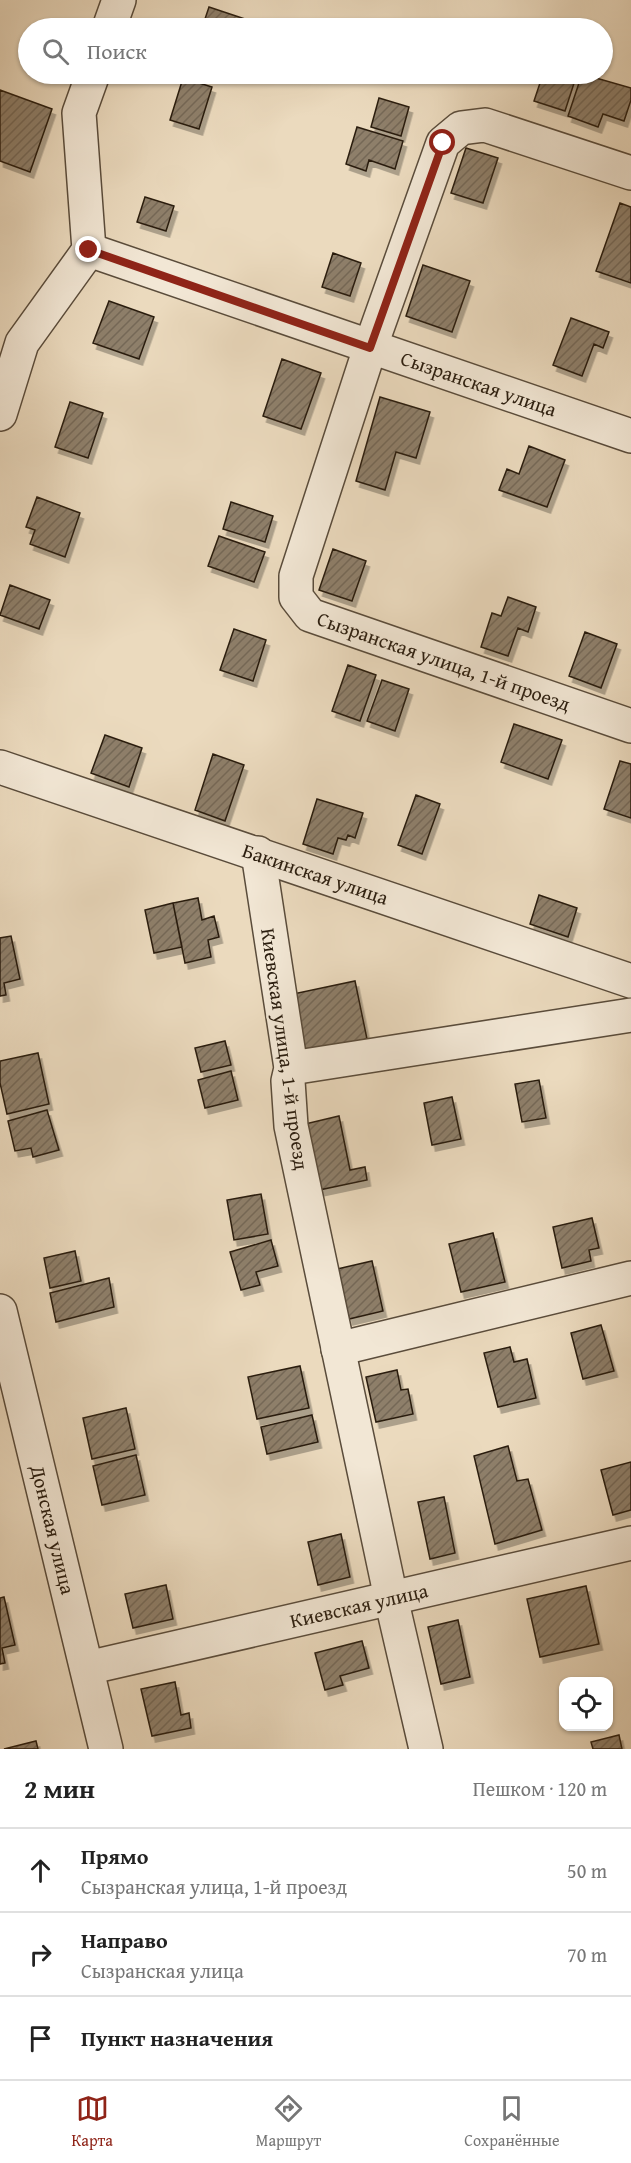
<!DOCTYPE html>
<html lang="ru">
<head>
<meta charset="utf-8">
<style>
	:root { --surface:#fff; --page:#f6f6f6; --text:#222; --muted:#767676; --line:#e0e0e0; --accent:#8f2418 }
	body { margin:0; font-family:"Gentium Book Plus",serif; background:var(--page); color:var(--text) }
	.controls { position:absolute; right:18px; bottom:18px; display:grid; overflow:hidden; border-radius:12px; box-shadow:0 2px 4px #0004 }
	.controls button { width:54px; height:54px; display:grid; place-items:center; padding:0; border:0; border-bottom:2px solid var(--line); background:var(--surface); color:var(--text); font:30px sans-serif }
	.stop { position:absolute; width:18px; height:18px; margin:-14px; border:4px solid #8f2418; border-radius:50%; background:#fff }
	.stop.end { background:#8f2418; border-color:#fff; box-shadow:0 2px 6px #0008 }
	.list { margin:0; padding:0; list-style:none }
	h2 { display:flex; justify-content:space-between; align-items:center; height:78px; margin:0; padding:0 24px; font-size:26px }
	h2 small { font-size:20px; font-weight:400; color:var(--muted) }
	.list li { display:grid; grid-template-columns:39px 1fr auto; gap:18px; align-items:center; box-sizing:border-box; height:84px; padding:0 24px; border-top:2px solid var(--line) }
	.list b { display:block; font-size:22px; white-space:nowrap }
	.list p { margin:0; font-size:20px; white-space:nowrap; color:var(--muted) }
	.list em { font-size:20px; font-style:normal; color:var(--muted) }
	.icon { flex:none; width:33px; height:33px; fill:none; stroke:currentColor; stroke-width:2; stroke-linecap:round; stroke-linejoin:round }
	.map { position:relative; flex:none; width:631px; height:1749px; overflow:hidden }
	.search { position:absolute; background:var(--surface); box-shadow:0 2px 4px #0004; left:18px; right:18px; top:18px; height:66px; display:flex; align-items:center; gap:15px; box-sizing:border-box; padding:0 21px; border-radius:33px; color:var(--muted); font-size:22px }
	.sheet { height:330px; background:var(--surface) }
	nav { display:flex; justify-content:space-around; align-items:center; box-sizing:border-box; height:84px; border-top:2px solid var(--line); background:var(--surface); font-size:16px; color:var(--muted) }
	nav a { display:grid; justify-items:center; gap:3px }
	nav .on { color:var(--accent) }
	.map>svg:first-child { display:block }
	.building { fill:url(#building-hatch); stroke:#2a1d0f; stroke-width:1.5; filter:url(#shadow) }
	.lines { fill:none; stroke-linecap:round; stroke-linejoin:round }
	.minor-casing { stroke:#5a4c3b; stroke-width:36 }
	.minor { stroke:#f2e7d5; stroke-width:33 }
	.route { stroke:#8f2418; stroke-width:8 }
	.labels { text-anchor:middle; stroke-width:4.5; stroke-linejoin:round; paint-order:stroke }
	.street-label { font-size:20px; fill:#2a1d0f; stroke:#f2e7d5 }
</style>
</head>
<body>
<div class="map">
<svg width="631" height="1749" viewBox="0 0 631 1749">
	<defs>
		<pattern id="building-hatch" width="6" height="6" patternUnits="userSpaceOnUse" patternTransform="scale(1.5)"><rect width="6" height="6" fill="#8e7f6a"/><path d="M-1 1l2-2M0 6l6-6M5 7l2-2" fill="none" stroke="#746756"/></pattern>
		<filter id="shadow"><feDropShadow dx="3.5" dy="6" stdDeviation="0" flood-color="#0004"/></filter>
	</defs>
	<rect width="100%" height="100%" fill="#ebdabe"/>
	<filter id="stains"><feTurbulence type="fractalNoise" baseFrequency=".00333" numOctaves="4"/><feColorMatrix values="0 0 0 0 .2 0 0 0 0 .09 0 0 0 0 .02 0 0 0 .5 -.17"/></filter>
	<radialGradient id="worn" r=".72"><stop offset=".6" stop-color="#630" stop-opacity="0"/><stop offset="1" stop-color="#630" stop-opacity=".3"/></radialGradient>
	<!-- building -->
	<path class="building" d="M209 7 254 22 252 28H202Z
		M543 74H577L565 111 534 101Z
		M582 74 631 88V100L624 121 603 114 598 127 568 116Z
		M183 78 212 87 199 129 170 120Z
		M0 90 52 109 30 172 0 161Z
		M379 98 409 107 401 136 371 127Z
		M357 127 403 141 395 169 369 160 366 171 346 164Z
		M466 148 498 158 483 203 451 193Z
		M145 197 174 206 166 231 137 222Z
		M620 203 631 207V283L596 271Z
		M333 253 361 263 350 296 322 287Z
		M423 265 470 281 452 332 406 316Z
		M109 301 154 317 139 359 93 343Z
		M571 318 609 332 603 348 594 344 582 376 553 365Z
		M282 359 321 373 301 429 263 416Z
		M380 397 430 412 416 458 396 452 385 490 356 481Z
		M70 402 103 413 88 458 55 447Z
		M529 446 565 460 547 507 499 490 507 469 519 474Z
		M37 497 80 513 65 557 30 544 35 530 26 527Z
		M231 502 273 516 265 542 223 529Z
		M219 536 265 552 254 582 208 566Z
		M333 549 366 561 352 601 319 590Z
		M10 585 50 600 39 629 0 615Z
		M508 597 536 607 528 632 518 628 508 656 481 647 492 613 501 616Z
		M234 629 266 640 253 681 220 670Z
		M585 632 617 644 601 688 569 676Z
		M348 665 376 675 360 721 332 711Z
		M382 680 409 689 395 731 367 721Z
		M514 724 562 740 548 779 501 762Z
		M105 735 142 748 129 787 91 773Z
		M213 754 244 765 225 821 195 810Z
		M620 761 631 764V818L604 809Z
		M416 795 440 804 422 854 398 845Z
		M317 799 363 813 355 838 348 835 346 840 338 838 333 854 303 844Z
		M539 895 577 908 568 937 530 924Z
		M198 898 202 920 214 916 219 937 208 940 211 957 185 963 173 903Z
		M173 903 182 947 154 953 145 910Z
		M11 936 20 979 4 983 6 995 0 996V938Z
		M355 981 367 1039 305 1052 293 994Z
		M225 1041 231 1065 201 1072 195 1048Z
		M38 1053 49 1104 7 1114 0 1083V1061Z
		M231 1071 238 1100 205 1108 198 1080Z
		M539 1080 546 1118 522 1122 515 1084Z
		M452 1097 461 1139 432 1145 424 1103Z
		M47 1110 59 1150 33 1157 31 1148 15 1151 8 1121Z
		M339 1116 350 1170 365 1167 367 1180 319 1190 305 1124Z
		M261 1194 268 1234 234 1240 227 1200Z
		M592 1218 599 1248 589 1250 591 1261 562 1268 553 1227Z
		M493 1233 505 1282 461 1292 449 1244Z
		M271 1240 278 1266 256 1272 260 1285 241 1290 230 1252Z
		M75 1251 81 1281 50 1288 44 1258Z
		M372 1261 383 1311 349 1319 337 1269Z
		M109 1278 114 1307 56 1322 50 1293Z
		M601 1325 614 1371 583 1379 571 1333Z
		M510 1347 514 1362 527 1359 536 1398 498 1407 484 1353Z
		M300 1366 309 1408 257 1419 248 1377Z
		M397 1370 401 1390 408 1389 413 1414 376 1422 366 1377Z
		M126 1408 135 1449 92 1459 83 1418Z
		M312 1415 318 1442 267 1454 261 1427Z
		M508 1446 517 1481 528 1479 542 1530 495 1544 474 1456Z
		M136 1455 145 1495 102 1505 93 1466Z
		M631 1462V1510L613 1515 601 1470Z
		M444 1497 455 1553 430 1559 418 1502Z
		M341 1534 350 1577 318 1585 308 1542Z
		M166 1585 173 1619 133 1628 125 1594Z
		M586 1586 599 1644 540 1657 527 1599Z
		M4 1597 15 1645 2 1648 5 1663 0 1664V1598Z
		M458 1620 470 1677 441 1684 428 1627Z
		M362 1641 369 1668 340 1676 343 1685 325 1690 315 1653Z
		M175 1682 181 1715 189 1713 191 1728 152 1736 141 1689Z
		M619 1735 622 1749H593L591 1742Z
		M36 1741 38 1749H4Z"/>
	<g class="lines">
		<defs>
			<g id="minor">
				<path d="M109 28 119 0"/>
				<path id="s1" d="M631 173 485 125 461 128 443 143 370 348 296 576V597L310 615 631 726"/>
				<path id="s2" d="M89 250 631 436"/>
				<path d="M0 414 22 343 89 250 79 113 93 74"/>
				<path id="s3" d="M0 767 631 981"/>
				<path d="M258 853 291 1068 288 1081 291 1126 391 1598 426 1749"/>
				<path d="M291 1068 631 1015"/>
				<path id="s4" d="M0 1311 106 1749"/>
				<path d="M338 1349 631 1278"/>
				<path id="s5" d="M87 1668 631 1543"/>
			</g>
		</defs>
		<!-- minor casing -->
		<use href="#minor" class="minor-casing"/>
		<!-- minor -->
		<use href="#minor" class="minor"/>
	</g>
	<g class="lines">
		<!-- route -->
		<path class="route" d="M89 250 370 348 443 143"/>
	</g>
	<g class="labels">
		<!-- street labels -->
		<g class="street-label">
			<text dy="7" stroke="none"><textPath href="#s2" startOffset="412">Сызранская улица</textPath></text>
			<text dy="7" stroke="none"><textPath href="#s1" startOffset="844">Сызранская улица, 1-й проезд</textPath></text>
			<text dy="7" stroke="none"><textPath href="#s3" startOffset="333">Бакинская улица</textPath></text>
			<text transform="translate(285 1049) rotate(82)" y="7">Киевская улица, 1-й проезд</text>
			<text dy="7" stroke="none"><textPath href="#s4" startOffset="225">Донская улица</textPath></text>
			<text dy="7" stroke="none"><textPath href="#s5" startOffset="279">Киевская улица</textPath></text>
		</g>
	</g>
	<rect width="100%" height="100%" filter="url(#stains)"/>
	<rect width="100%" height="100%" fill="url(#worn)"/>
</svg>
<div class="controls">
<button><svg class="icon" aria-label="locate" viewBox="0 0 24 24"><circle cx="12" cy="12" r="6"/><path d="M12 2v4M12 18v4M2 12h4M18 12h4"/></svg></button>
</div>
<div class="stop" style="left:443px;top:143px"></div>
<div class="stop end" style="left:89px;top:250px"></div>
<div class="search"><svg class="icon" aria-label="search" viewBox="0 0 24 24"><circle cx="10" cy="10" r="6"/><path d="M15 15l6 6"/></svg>Поиск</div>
</div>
<section class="sheet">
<h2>2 мин<small>Пешком · 120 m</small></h2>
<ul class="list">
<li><svg class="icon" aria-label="ahead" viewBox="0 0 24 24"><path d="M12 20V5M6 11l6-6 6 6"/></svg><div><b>Прямо</b><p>Сызранская улица, 1-й проезд</p></div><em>50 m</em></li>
<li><svg class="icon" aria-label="right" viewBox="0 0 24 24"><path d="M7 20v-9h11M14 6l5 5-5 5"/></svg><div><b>Направо</b><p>Сызранская улица</p></div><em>70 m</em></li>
<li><svg class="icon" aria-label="arrive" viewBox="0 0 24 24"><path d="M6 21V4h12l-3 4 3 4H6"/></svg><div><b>Пункт назначения</b></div></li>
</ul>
</section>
<nav>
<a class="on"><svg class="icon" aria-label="map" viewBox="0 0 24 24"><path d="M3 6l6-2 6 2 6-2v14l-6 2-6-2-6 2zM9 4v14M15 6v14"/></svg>Карта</a>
<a><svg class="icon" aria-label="directions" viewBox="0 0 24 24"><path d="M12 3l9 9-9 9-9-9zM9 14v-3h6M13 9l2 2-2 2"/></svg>Маршрут</a>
<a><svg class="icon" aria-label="saved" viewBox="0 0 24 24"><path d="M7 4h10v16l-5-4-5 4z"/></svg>Сохранённые</a>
</nav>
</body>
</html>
